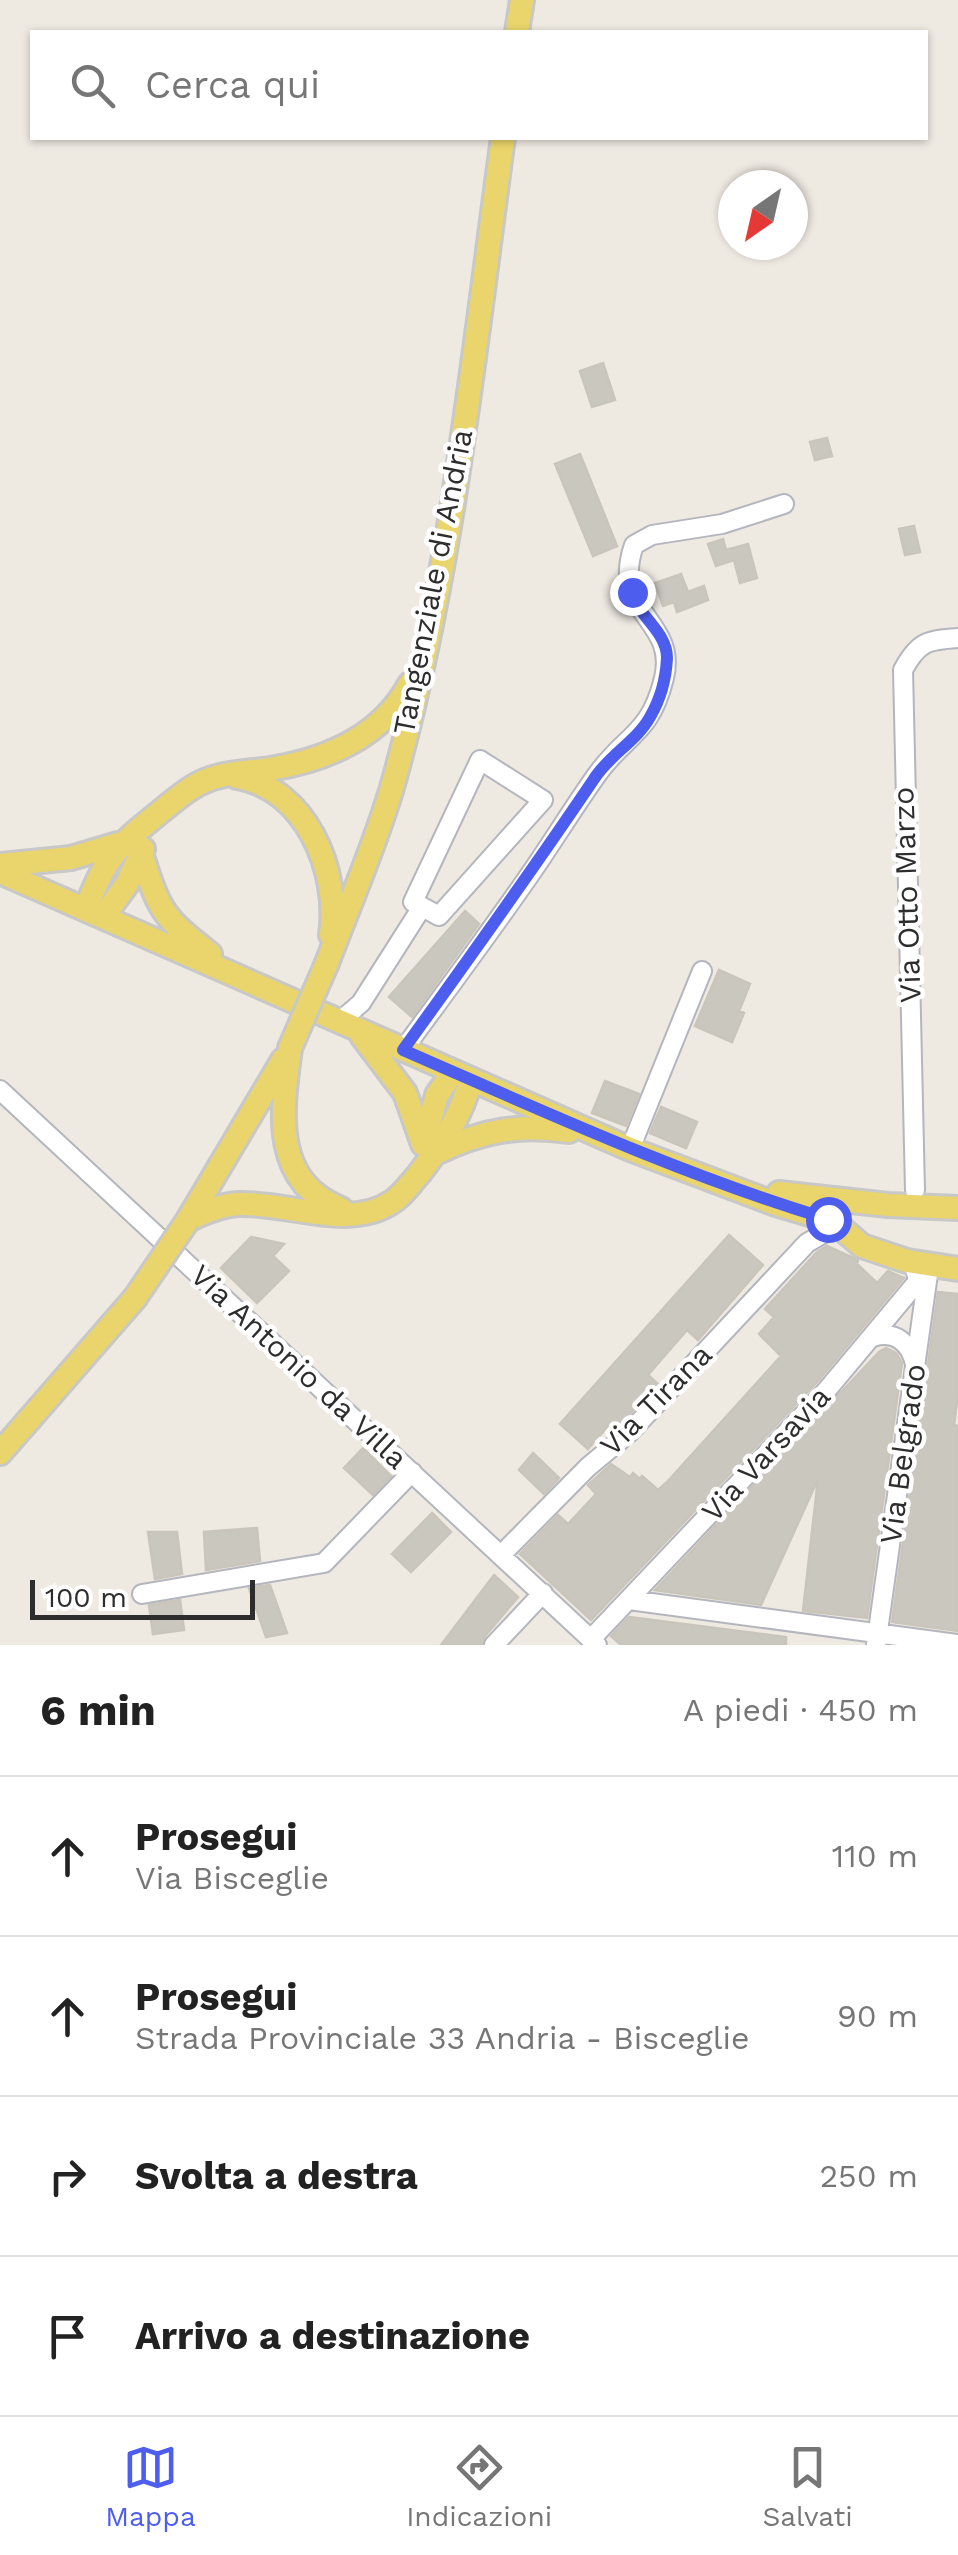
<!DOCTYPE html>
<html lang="it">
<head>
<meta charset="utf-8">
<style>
	:root { --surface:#fff; --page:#f6f6f6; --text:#222; --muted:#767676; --line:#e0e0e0; --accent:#4d5eef }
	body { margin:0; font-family:"Work Sans",sans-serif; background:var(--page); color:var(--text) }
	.compass { position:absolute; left:718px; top:170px; width:90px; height:90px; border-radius:50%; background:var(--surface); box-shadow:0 2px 8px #0004; rotate:214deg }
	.scale { position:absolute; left:30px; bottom:25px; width:225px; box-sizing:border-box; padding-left:10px; border:5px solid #2d2d2d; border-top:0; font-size:28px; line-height:35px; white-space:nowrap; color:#2d2d2d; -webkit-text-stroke:8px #fff; paint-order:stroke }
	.stop { position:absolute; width:30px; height:30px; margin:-22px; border:8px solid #4d5eef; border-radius:50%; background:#fff }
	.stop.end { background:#4d5eef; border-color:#fff; box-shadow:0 2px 10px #0008 }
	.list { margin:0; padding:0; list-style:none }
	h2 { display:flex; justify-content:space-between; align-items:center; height:130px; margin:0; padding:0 40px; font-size:42px }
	h2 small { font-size:32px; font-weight:400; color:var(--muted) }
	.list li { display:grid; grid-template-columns:65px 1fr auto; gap:30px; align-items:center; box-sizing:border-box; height:160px; padding:0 40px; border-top:2px solid var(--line) }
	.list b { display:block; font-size:38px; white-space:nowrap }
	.list p { margin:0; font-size:32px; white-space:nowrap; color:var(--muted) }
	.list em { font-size:32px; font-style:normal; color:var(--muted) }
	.icon { flex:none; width:55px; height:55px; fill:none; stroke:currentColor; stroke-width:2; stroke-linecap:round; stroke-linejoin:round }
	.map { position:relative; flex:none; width:958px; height:1645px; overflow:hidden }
	.search { position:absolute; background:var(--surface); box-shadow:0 2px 8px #0004; left:30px; right:30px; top:30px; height:110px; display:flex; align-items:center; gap:25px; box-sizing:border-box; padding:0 35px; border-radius:0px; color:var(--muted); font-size:38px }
	.sheet { height:770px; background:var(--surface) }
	nav { display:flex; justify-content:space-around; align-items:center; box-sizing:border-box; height:140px; border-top:2px solid var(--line); background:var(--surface); font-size:28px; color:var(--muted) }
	nav a { display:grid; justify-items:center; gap:5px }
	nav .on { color:var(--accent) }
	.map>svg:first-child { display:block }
	.building { fill:#cac7bf; stroke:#c9c5ba; stroke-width:2.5 }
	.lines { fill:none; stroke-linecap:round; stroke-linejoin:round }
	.minor-casing { stroke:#b4b6bf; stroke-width:22 }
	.major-casing { stroke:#c8c8c8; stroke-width:28 }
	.minor { stroke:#fff; stroke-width:18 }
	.major { stroke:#e9d56b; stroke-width:22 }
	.major-bridge-casing { stroke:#c8c8c8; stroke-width:28; stroke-linecap:butt }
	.major-bridge { stroke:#e9d56b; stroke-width:22 }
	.route { stroke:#4d5eef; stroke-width:12 }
	.labels { text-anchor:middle; stroke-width:9; stroke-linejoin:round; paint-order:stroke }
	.street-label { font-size:30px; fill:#2d2d2d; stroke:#fff }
</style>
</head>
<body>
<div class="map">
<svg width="958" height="1645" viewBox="0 0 958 1645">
	<rect width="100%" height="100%" fill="#eee9e1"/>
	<!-- building -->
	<path class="building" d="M603 363 615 400 592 407 580 371Z
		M827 438 832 456 815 460 810 442Z
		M580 454 617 546 593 556 555 464Z
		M914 526 920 552 905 555 899 529Z
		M723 539 726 550 748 544 757 578 740 583 734 560 716 566 708 544Z
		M681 574 688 592 704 586 708 600 677 612 674 602 663 606 655 583Z
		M465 911 479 924 412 1017 389 997Z
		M719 970 750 984 739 1011 744 1013 732 1042 695 1026Z
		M605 1081 639 1094 626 1126 592 1113Z
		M661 1107 697 1122 686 1148 650 1133Z
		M729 1235 763 1265 698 1340 687 1330 648 1375 658 1384 622 1422 615 1428 610 1424 588 1449 560 1424Z
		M251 1237 284 1244 273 1256 289 1271 257 1303 221 1268Z
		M827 1246 858 1260 857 1264 877 1283 888 1271 904 1278 818 1381 591 1620 520 1554 558 1515 568 1524 596 1494 588 1485 611 1464 630 1477 633 1473 640 1479 642 1476 658 1490 667 1482 781 1356 759 1334 774 1317 765 1309 817 1252Z
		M938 1292 958 1294V1394L954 1425 958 1426V1631L892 1622Z
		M886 1348 896 1353 902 1363 867 1618 803 1611 818 1479 761 1605 655 1590 879 1352Z
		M363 1448 391 1476 373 1495 344 1468Z
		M533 1453 559 1478 544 1494 519 1470Z
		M432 1513 451 1532 411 1572 392 1554Z
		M257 1528 260 1561 206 1570 204 1532Z
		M148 1532H177L182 1574 155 1579Z
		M494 1575 518 1597 485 1636 482 1645H441Z
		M270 1585 287 1633 266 1637 249 1588Z
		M180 1600 184 1630 153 1634 149 1605Z
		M629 1617 786 1637V1645H621L611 1636Z"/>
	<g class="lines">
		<defs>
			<path id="minor" d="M480 760 543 800 439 916 413 902Z
				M340 1021 361 1003 422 907
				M403 1050C444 994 485 939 524 883 549 848 571 811 596 776 625 734 650 736 664 678 678 619 610 614 634 545L652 535 722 524 784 504
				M0 1090 597 1645
				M630 1149 702 971
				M915 1190 903 670C918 642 927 640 958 638
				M873 1337C895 1330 910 1343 915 1364
				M502 1554 588 1467 630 1432 807 1243 831 1229 846 1231
				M142 1594 324 1563 412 1472
				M629 1600 958 1644
				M591 1639 826 1391 918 1281 915 1268 907 1261
				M494 1645 543 1593
				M876 1645 928 1274"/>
			<path id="major" d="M517 32 522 0
				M237 777C306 788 340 871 331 935
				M141 853C159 910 162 917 210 954
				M0 865 71 858 118 844
				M0 872 630 1149 773 1203 833 1221 862 1246 907 1261 958 1269
				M86 909C107 852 120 845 165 808 179 797 192 785 210 779 228 772 251 772 270 769 327 760 382 736 410 684
				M103 917 127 884 143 849
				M327 963C349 905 373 850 391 791 452 578 473 356 503 138
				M362 1036 405 1093 423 1144
				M290 1048C282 1109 270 1181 341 1209
				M424 1141 437 1095 453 1072
				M438 1152C483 1130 520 1124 569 1131
				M779 1193 888 1205 958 1208
				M188 1220C204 1212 221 1205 239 1204 287 1202 349 1231 392 1202 403 1195 410 1184 419 1174 444 1141 459 1120 471 1080
				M188 1220 283 1060
				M0 1453 135 1298"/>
		</defs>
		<!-- minor casing -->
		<use href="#minor" class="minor-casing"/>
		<!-- major casing -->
		<use href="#major" class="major-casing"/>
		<!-- minor -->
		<use href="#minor" class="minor"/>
		<!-- major -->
		<use href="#major" class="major"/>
		<defs>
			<path id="major-bridge" d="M290 1048 327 963
				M135 1298 188 1220"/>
		</defs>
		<!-- major-bridge casing -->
		<use href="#major-bridge" class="major-bridge-casing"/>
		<!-- major-bridge -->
		<use href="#major-bridge" class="major-bridge"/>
	</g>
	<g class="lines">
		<!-- route -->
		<path class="route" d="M632 592C638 617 667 631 667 658 666 678 660 700 650 717 637 741 609 755 594 779 532 871 468 960 403 1050 543 1111 682 1175 828 1219"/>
	</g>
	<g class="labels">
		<!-- street labels -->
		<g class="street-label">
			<text transform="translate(433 582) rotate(-79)" y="10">Tangenziale di Andria</text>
			<text transform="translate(907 895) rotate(-92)" y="10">Via Otto Marzo</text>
			<text transform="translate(299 1367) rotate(43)" y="10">Via Antonio da Villa</text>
			<text transform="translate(656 1400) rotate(-45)" y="10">Via Tirana</text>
			<text transform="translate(766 1454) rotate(-47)" y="10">Via Varsavia</text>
			<text transform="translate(903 1454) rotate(-82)" y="10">Via Belgrado</text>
		</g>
	</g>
</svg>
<svg class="compass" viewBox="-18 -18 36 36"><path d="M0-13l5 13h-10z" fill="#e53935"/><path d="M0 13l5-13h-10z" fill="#767676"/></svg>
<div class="scale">100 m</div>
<div class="stop" style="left:828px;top:1219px"></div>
<div class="stop end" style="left:632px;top:592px"></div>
<div class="search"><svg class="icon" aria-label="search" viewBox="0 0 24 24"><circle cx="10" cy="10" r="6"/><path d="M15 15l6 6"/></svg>Cerca qui</div>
</div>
<section class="sheet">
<h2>6 min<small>A piedi · 450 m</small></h2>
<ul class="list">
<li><svg class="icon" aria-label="ahead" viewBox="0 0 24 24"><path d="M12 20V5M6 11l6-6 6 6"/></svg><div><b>Prosegui</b><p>Via Bisceglie</p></div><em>110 m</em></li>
<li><svg class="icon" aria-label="ahead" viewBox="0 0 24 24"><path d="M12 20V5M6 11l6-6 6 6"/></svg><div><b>Prosegui</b><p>Strada Provinciale 33 Andria - Bisceglie</p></div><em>90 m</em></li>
<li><svg class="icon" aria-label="right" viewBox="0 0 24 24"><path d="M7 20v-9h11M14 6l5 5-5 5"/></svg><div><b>Svolta a destra</b></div><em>250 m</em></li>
<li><svg class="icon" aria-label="arrive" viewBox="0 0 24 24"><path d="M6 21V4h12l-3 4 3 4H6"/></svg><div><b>Arrivo a destinazione</b></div></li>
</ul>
</section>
<nav>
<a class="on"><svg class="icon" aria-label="map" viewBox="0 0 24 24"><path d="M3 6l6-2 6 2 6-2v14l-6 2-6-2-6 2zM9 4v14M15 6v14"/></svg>Mappa</a>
<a><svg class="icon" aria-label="directions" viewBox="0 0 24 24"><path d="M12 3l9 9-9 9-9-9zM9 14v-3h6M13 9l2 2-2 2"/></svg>Indicazioni</a>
<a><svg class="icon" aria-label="saved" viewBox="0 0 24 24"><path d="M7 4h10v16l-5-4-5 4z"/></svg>Salvati</a>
</nav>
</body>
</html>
